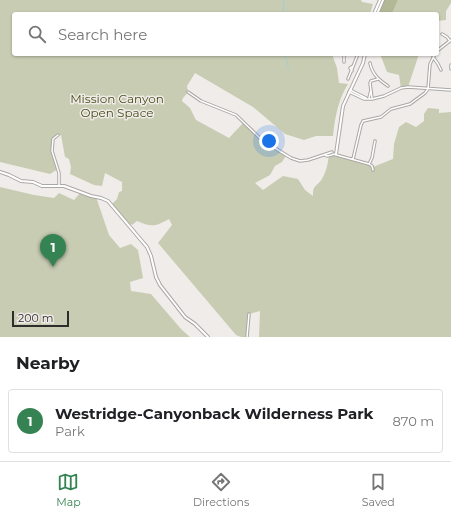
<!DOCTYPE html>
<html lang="en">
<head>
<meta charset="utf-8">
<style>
	:root { --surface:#fff; --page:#f2f2f2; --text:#202124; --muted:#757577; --line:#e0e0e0; --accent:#358353 }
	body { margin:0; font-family:Montserrat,sans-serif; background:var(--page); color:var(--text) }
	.scale { position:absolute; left:12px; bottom:10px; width:57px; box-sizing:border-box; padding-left:4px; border:2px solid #2f2d2c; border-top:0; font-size:11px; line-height:14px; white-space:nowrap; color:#2f2d2c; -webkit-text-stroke:3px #f0ece9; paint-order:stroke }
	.you { position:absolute; left:269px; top:141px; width:14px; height:14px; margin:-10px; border:3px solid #fff; border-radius:50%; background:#1a73e8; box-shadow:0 0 0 6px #1a73e833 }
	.badge { display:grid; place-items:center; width:26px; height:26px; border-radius:50%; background:var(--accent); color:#fff; font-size:13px; font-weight:700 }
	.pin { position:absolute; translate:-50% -33px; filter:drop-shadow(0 1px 2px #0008) }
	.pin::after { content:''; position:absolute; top:21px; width:14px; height:12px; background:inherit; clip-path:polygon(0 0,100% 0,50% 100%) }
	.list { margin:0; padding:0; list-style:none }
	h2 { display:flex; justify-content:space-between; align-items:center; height:52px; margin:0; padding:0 16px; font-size:17px }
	h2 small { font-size:13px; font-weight:400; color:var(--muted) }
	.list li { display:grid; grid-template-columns:26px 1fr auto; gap:12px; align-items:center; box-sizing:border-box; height:64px; margin:0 8px 8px; padding:0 8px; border:1px solid var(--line); border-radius:4px }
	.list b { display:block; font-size:15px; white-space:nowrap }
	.list p { margin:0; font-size:13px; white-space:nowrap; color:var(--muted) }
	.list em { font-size:13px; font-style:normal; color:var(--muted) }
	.icon { flex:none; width:22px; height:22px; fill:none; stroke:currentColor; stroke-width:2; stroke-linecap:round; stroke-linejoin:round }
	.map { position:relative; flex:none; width:451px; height:337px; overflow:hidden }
	.search { position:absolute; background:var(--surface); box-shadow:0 1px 3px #0004; left:12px; right:12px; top:12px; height:44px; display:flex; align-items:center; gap:10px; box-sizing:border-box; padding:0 14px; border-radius:4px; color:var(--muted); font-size:15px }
	.sheet { height:124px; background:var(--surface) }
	nav { display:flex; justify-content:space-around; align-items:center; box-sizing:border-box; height:56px; border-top:1px solid var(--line); background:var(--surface); font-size:11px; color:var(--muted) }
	nav a { display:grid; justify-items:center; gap:2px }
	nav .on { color:var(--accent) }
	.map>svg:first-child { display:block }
	.green { fill:#c8ccb2 }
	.forest { fill:#b2b796 }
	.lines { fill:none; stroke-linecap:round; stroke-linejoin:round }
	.stream { stroke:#a3ced2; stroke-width:1 }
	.minor-casing { stroke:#aaa7a4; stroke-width:3.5 }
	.tertiary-casing { stroke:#aaa7a4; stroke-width:4 }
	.minor { stroke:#fff; stroke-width:1.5 }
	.tertiary { stroke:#fff; stroke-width:2 }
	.labels { text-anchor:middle; stroke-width:3; stroke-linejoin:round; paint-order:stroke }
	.park-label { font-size:12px; fill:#484d18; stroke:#f0ece9 }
</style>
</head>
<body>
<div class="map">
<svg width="451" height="337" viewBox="0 0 451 337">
	<rect width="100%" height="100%" fill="#f0ece9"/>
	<!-- green -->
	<path class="green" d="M0 0H361L362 2 373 4 370 14H14V54H332L337 68 339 83 348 84C338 100 335 117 333 136H316L304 140 285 134 253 107 195 73 187 86 188 92 183 98 182 101 190 108 196 120 229 138 244 122 263 139 287 154 282 162 275 166 270 175 255 183 263 190 283 176 298 179 305 190 313 196C312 184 319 186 323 177 327 170 328 162 329 154H338L369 164 373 167 393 159 394 144 399 127 406 122 416 127 424 121V114L428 108 439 109V113L451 112V337H259L260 311 249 314 247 337H241L236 335 158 243 172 225 169 219C155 227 151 227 137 221L132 225 131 224 129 225 112 204 117 199 119 192 122 191V182L105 173 102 186 94 185 70 174 71 167 69 159 65 157 61 135 57 136 53 139 52 152 58 169 50 174 0 162Z
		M398 0H451V3L446 11V20L437 21V14H392Z
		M380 54H419L408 87 401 88 399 75 387 72Z
		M0 187 34 195 54 198 59 193 74 200 81 192 96 197 109 235 120 248 131 244 138 250 143 278 130 282 131 291 151 294 181 329 190 337H0Z"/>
	<!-- forest -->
	<path class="forest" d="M383 0H398L392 14H377Z"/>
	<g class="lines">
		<!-- stream -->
		<path class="stream" d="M283 14 284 0
			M284 54 288 65V68"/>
		<defs>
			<path id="minor" d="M442 34 447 37 450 41
				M437 51 451 40
				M344 54V62
				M433 57 438 64 441 70
				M370 63C372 74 379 80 388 86
				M451 65V69
				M352 71 350 68 353 66
				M348 79 358 54
				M350 90 366 98
				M188 92 201 101 236 115 262 140 291 158 300 161 308 160 332 152
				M349 92 364 99H372L384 96 401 88 408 87 451 90
				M369 98 371 90
				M372 98 370 83 371 81 378 79
				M58 135 53 139 52 151 59 173V185
				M333 154 369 164 372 166 373 170
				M325 155 327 156 332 155
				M353 159 361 125 363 121 381 117 391 109 410 104 425 93 428 89 430 64 435 54
				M369 164 372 158 375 141
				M247 337 249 314"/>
			<path id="tertiary" d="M374 14 380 0
				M377 14 383 0
				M336 154 343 106 363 63 365 54
				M0 172 9 175 21 181 33 182 42 186H64L91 196 101 198 108 201 147 247 151 256 156 277 160 285 185 317 195 324 208 337"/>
		</defs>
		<!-- minor casing -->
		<use href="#minor" class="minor-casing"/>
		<!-- tertiary casing -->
		<use href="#tertiary" class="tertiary-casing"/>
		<!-- minor -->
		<use href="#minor" class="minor"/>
		<!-- tertiary -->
		<use href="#tertiary" class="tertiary"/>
	</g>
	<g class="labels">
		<!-- park labels -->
		<g class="park-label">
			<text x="117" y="103">Mission Canyon<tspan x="117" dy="14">Open Space</tspan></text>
		</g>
	</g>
</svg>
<div class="scale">200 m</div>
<div class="you"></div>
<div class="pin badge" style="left:53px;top:267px">1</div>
<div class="search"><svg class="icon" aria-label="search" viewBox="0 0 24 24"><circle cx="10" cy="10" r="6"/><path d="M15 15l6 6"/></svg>Search here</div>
</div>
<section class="sheet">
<h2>Nearby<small></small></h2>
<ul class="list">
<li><span class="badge">1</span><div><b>Westridge-Canyonback Wilderness Park</b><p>Park</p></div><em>870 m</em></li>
</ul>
</section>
<nav>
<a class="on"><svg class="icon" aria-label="map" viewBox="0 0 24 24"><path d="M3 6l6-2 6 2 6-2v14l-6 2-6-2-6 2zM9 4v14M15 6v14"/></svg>Map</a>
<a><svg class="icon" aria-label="directions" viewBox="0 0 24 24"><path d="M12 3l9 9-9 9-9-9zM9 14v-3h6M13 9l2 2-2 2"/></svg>Directions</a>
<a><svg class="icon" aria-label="saved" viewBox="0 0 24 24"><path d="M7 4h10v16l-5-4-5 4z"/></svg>Saved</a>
</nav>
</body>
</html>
